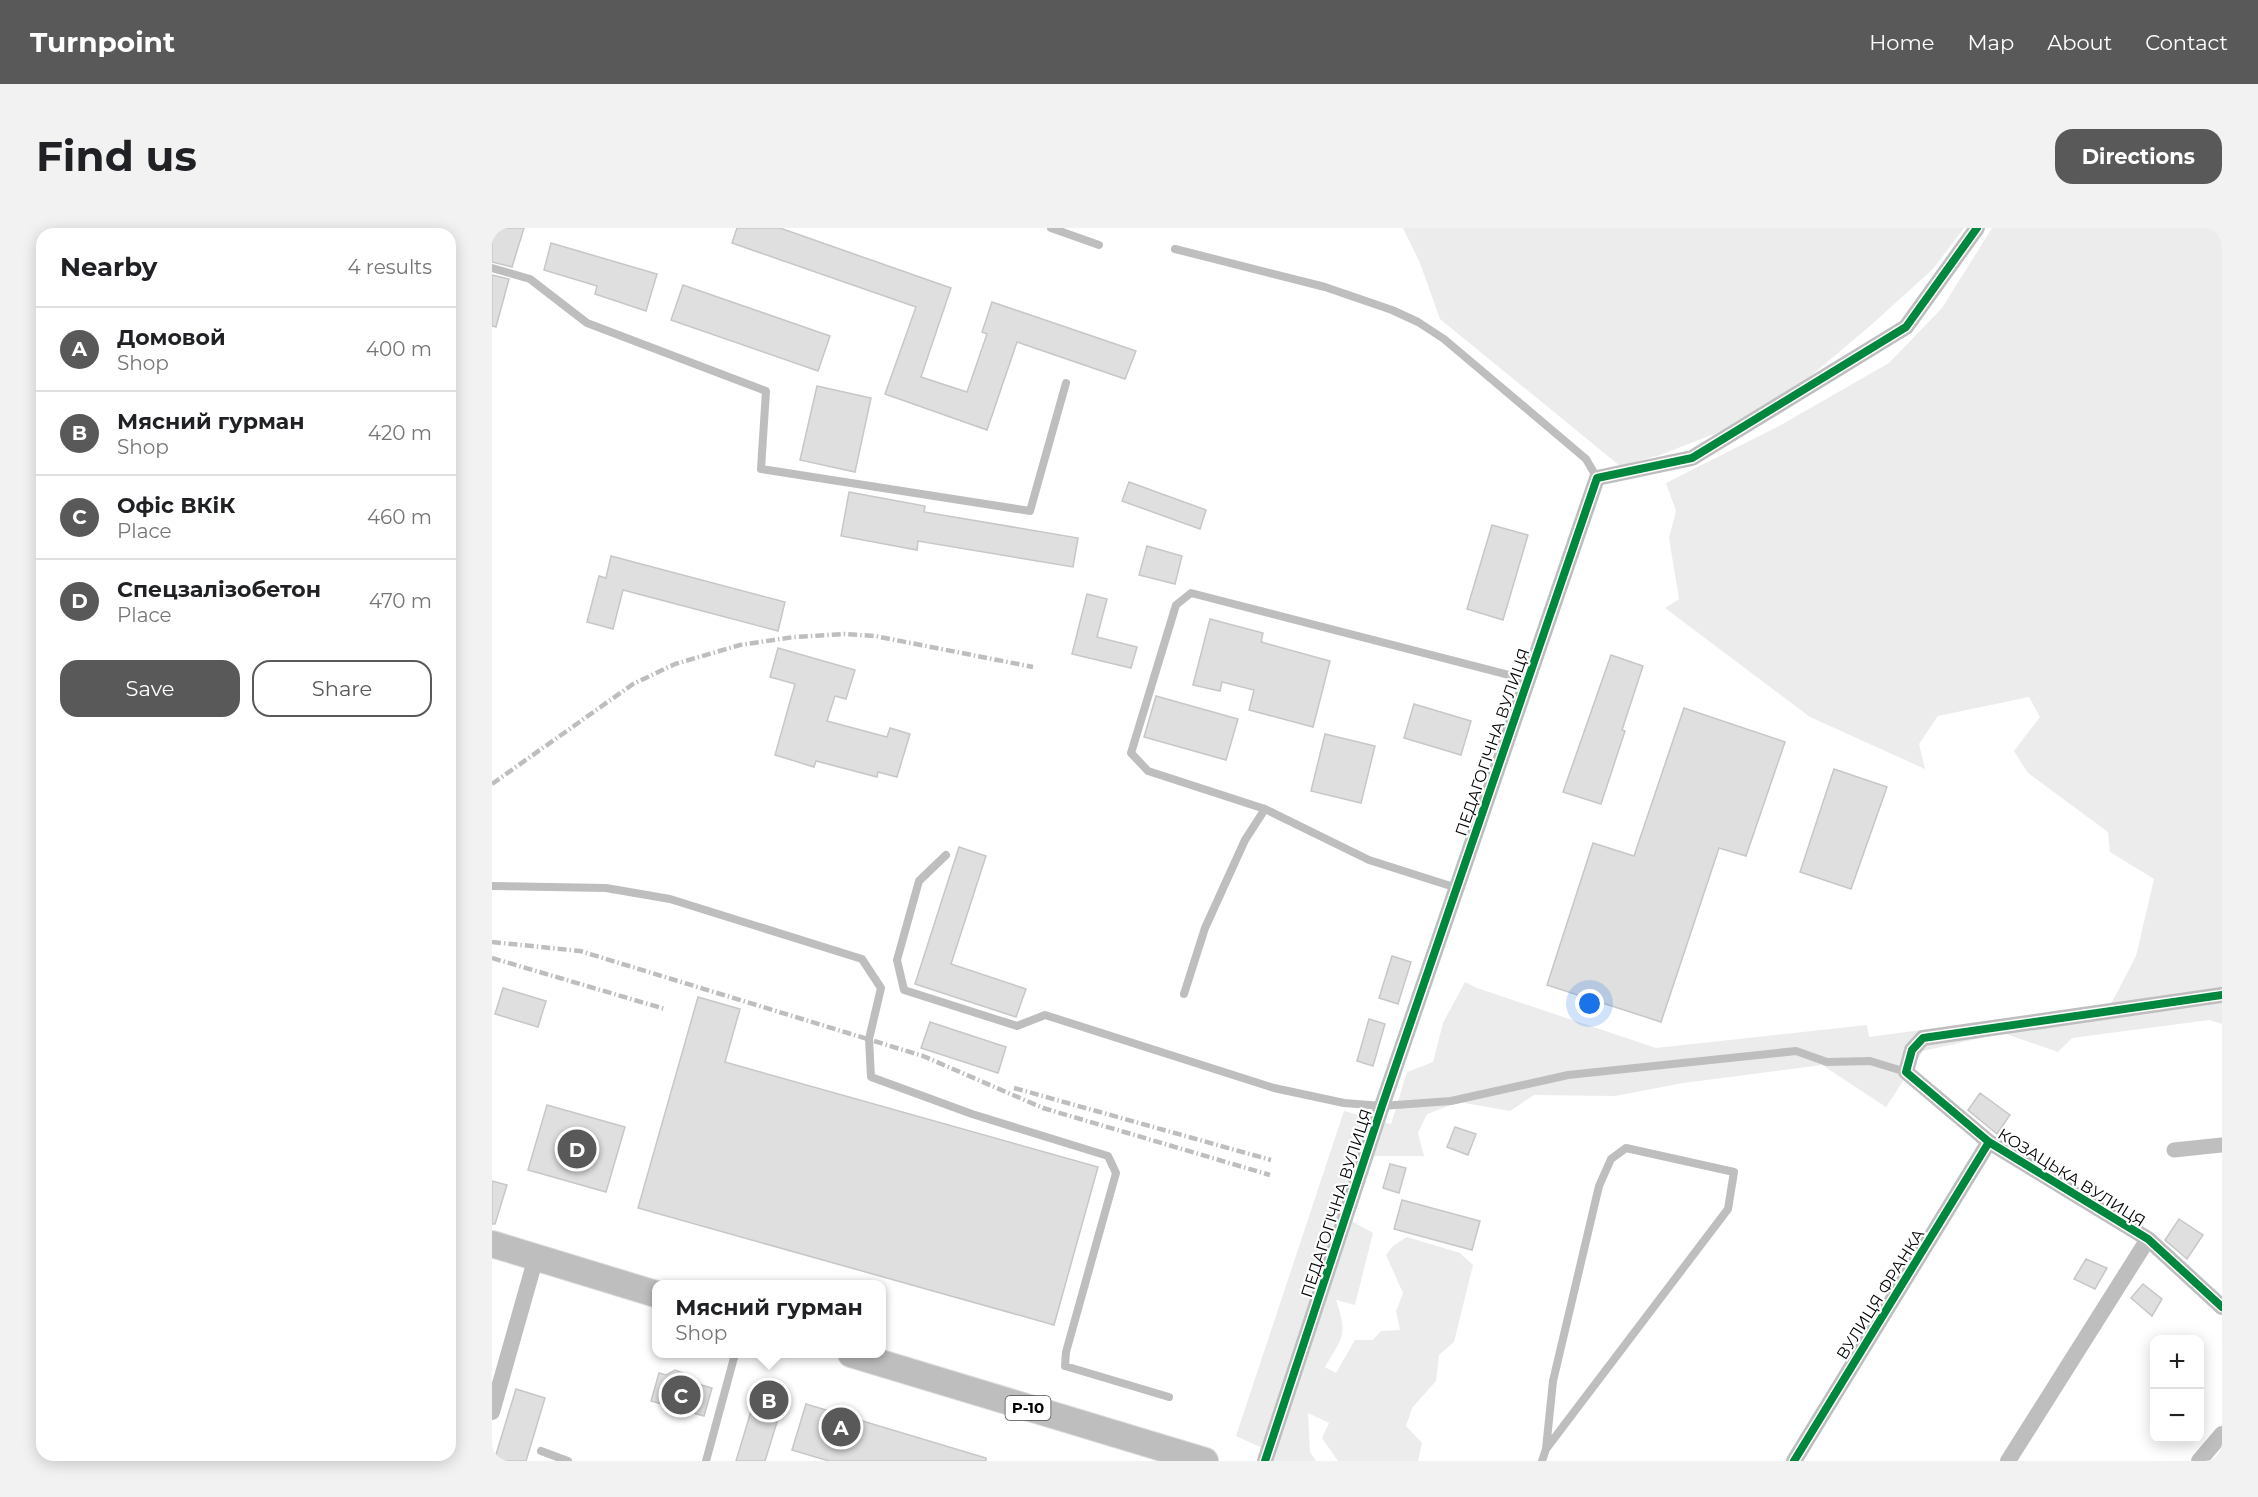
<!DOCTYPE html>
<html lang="en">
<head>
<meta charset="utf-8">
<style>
	:root { --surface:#fff; --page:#f2f2f2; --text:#202124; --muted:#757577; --line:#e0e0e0; --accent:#595959 }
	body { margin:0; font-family:Montserrat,sans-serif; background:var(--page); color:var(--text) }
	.controls { position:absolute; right:18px; bottom:18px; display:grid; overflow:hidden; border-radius:12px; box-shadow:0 3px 15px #0003 }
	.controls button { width:54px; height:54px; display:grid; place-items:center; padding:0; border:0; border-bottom:2px solid var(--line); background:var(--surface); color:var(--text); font:30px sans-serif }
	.you { position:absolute; left:1098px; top:776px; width:21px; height:21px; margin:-15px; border:4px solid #fff; border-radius:50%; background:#1a73e8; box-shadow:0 0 0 9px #1a73e833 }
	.badge { display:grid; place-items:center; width:39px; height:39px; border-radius:50%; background:var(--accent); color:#fff; font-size:20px; font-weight:700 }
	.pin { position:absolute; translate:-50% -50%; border:3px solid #fff; box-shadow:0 2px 6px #0006 }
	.popup { position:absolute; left:160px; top:1052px; width:234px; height:78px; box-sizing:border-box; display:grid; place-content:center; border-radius:12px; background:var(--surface); filter:drop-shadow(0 2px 4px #0005); font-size:20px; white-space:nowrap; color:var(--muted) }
	.popup b { font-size:22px; color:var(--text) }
	.popup::after { content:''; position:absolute; left:50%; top:100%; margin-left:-12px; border:12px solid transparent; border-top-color:var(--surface) }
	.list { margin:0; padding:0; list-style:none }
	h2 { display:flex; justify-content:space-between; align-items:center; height:78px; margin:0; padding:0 24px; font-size:26px }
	h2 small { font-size:20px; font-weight:400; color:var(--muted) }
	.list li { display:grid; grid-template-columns:39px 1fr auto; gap:18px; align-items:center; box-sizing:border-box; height:84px; padding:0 24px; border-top:2px solid var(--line) }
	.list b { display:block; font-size:22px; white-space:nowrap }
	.list p { margin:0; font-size:20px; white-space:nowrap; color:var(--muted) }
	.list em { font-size:20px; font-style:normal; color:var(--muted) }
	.actions { display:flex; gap:12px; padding:18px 24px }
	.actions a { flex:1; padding:14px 0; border:2px solid var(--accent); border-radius:18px; text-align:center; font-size:21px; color:var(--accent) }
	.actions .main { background:var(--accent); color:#fff }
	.map { position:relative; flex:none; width:1730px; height:1233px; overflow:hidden; border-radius:18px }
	header { display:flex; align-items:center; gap:36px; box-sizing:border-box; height:84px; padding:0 30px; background:var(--accent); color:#fff }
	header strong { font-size:28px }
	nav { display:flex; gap:33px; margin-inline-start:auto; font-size:21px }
	.intro { display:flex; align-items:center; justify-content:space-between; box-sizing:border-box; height:144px; padding:0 36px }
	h1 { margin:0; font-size:42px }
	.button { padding:15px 27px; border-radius:18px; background:var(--accent); color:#fff; font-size:21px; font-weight:700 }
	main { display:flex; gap:36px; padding:0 36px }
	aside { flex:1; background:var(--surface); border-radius:18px; box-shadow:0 3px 15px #0003 }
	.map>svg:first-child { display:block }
	.green { fill:#ececec }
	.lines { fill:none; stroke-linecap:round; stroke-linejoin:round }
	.canal { stroke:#bfbfbf; stroke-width:15 }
	.building { fill:#dfdfdf; stroke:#c7c7c7; stroke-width:1.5 }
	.primary-casing { stroke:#dbdbdb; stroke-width:28 }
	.service { stroke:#bebebe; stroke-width:8 }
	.minor { stroke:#bebebe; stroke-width:16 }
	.primary { stroke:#bebebe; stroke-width:26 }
	.rail { stroke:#bebebe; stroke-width:4.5; stroke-dasharray:9 3 1.5 3; stroke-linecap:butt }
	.cycleway-casing { stroke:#fff; stroke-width:11 }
	.cycleway { stroke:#00873e; stroke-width:8 }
	.labels { text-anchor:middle; stroke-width:4.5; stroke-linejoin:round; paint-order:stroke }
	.shield { fill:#fff; stroke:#4c4c4c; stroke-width:1.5 }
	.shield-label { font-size:15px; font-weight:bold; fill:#000 }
	.street-label { font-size:16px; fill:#000; stroke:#fff }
</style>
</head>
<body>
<header>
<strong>Turnpoint</strong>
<nav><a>Home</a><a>Map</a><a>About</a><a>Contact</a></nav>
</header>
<div class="intro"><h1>Find us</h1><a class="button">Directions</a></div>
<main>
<aside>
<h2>Nearby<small>4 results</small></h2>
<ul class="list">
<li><span class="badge">A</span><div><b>Домовой</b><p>Shop</p></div><em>400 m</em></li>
<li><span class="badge">B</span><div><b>Мясний гурман</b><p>Shop</p></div><em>420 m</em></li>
<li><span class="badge">C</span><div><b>Офіс ВКіК</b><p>Place</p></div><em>460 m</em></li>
<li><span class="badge">D</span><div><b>Спецзалізобетон</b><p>Place</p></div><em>470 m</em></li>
</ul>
<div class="actions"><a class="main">Save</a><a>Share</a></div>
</aside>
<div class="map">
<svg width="1730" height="1233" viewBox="0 0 1730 1233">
	<rect width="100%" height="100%" fill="#fff"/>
	<!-- green -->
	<path class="green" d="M911 0H1472L1441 41 1378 98 1315 151 1230 203 1168 227 1128 238 948 91 928 35Z
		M1500 0H1730V796L1717 792 1580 810 1566 824 1511 805 1431 823 1394 879 1330 837 1191 855 1123 868 1042 867 1018 883 967 874 935 886 926 905 932 928H886L864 931 770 1220 744 1208 852 883 899 896 915 844 941 834 951 795 973 754 985 760 1164 820 1375 797 1377 809 1619 776 1644 728 1662 651 1618 624 1616 604 1536 545 1522 523 1548 489 1537 469 1446 488 1427 516 1433 541 1318 489 1173 380 1187 371 1177 310 1184 283 1174 255 1287 198 1397 135 1450 80Z
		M856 991 881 1005 863 1077 844 1072C856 1108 851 1108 833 1139L844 1145 863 1112H881L889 1103 908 1102 904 1083 911 1065 894 1027 901 1018 915 1009 968 1025 981 1037 962 1114 947 1127 944 1153 920 1180 914 1198 930 1215 926 1233H846L830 1210 837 1195 816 1185 818 1224 824 1233H780Z"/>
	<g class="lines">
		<!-- canal -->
		<path class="canal" d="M1682 922 1730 917"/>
	</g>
	<!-- building -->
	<path class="building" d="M3 0H32L20 39 0 34V11Z
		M245 0H288L459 60 429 149 475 164 495 106 490 104 500 74 644 123 633 151 525 114 495 202 393 166 424 79 240 15Z
		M59 15 165 46 154 83 103 66 105 58 52 42Z
		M0 47 17 51 4 99 0 98Z
		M191 57 338 108 326 143 179 92Z
		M325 158 379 170 363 244 308 232Z
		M637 254 714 282 708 301 630 273Z
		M357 264 433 278 432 284 586 310 581 339 426 313 425 322 349 308Z
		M1000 297 1036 307 1011 392 975 381Z
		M655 318 690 328 683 356 647 347Z
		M119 328 293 374 286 403 131 362 121 401 95 394 107 348 114 350Z
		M595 366 615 371 605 409 645 419 639 440 580 426Z
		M718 391 771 405 769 414 838 433 821 499 757 482 762 462 730 454 728 463 701 457Z
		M286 420 363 442 354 471 343 468 335 493 395 509 398 500 418 506 405 549 386 544 385 549 324 533 322 539 283 527 303 456 278 449Z
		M1119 427 1151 438 1130 502 1133 503 1109 576 1071 564Z
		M664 468 746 491 734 532 652 509Z
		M922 476 979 493 969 527 912 510Z
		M1192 480 1293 514 1254 628 1227 620 1169 794 1055 757 1101 615 1142 628Z
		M833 506 883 518 869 575 819 563Z
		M1342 541 1395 559 1359 661 1308 644Z
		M467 619 494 628 459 736 534 761 524 789 423 756Z
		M900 728 919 734 906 776 887 770Z
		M11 760 54 773 46 799 3 786Z
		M206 769 248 781 233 834 606 939 562 1097 146 980Z
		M877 791 893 796 881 838 865 833Z
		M438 794 514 819 506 845 429 820Z
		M1488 865 1518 887 1505 906 1476 882Z
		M55 877 133 899 114 964 36 942Z
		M963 899 984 906 976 927 955 919Z
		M898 936 914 940 907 965 891 960Z
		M0 953 15 957 3 996H0Z
		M910 972 988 993 980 1022 902 1001Z
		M1687 991 1711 1007 1695 1031 1673 1012Z
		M1594 1031 1615 1040 1603 1061 1582 1051Z
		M1651 1056 1670 1071 1660 1088 1639 1070Z
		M183 1142 191 1145 195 1153 220 1160 212 1188 159 1173 167 1145 174 1147Z
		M266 1160 293 1168 273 1233H244Z
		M24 1161 53 1170 34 1233H2Z
		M314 1176 494 1230V1233H337L300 1222Z"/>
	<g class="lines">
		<defs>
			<path id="primary" d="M0 1016 164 1066
				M359 1126 713 1233"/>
		</defs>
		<!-- primary casing -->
		<use href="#primary" class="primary-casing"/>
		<!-- service -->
		<path class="service" d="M559 0 607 17
			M683 21 833 59 900 82 926 94 952 111 1094 231 1105 250
			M0 40 38 51 95 95 274 163 269 241 538 283 574 155
			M454 627 427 653 405 732 412 762 525 798 553 787 782 860 852 875 890 878 959 873 1076 847 1304 823 1335 834 1378 833 1414 844
			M0 658 114 660 178 671 370 731 389 760 377 811 379 849 480 886 616 928 624 945 574 1124 573 1138 677 1169
			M965 660 877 632 773 581 656 543 639 525 684 377 699 365 1036 452
			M692 766 713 700 753 612 773 581
			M49 1223 76 1233
			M214 1233 243 1126
			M1050 1233 1054 1221 1061 1153 1107 958 1119 931 1134 920 1242 944 1236 981 1054 1221"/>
		<!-- minor -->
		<path class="minor" d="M1730 767 1431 810 1420 822 1414 844 1497 914 1656 1011 1730 1079
			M0 1184 44 1029
			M773 1233 890 878 1105 250 1200 230 1414 99 1485 0
			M1302 1233 1497 914
			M1516 1233 1656 1011
			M1707 1233 1730 1206"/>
		<!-- primary -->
		<use href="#primary" class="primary"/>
		<!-- rail -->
		<path class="rail" d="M0 556 141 456 183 436 248 417 302 409 352 406 383 408 541 439
			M0 714 88 723 431 828 551 880 778 947
			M0 730 173 781
			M522 860 779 932"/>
		<defs>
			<path id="cycleway" d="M1730 767 1431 810 1420 822 1414 844 1497 914 1656 1011 1730 1079
				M773 1233 890 878 1105 250 1200 230 1414 99 1485 0
				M1302 1233 1497 914"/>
		</defs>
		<!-- cycleway casing -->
		<use href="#cycleway" class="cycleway-casing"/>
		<!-- cycleway -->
		<use href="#cycleway" class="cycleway"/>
	</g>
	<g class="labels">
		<!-- shield labels -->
		<rect class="shield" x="513.5" y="1168" width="45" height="24" rx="4.5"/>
		<g class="shield-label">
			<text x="536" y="1185">Р-10</text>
		</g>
		<!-- street labels -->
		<g class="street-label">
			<text transform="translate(1000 514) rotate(-71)" y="6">ПЕДАГОГІЧНА ВУЛИЦЯ</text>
			<text transform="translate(1580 949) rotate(32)" y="6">КОЗАЦЬКА ВУЛИЦЯ</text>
			<text transform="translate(844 975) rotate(-72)" y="6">ПЕДАГОГІЧНА ВУЛИЦЯ</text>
			<text transform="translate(1388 1066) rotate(-58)" y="6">ВУЛИЦЯ ФРАНКА</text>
		</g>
	</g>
</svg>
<div class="controls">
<button>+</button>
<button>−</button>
</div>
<div class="you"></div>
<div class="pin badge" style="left:349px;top:1199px">A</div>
<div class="pin badge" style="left:277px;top:1172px">B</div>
<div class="popup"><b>Мясний гурман</b>Shop</div>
<div class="pin badge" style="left:189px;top:1167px">C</div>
<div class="pin badge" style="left:85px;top:921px">D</div>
</div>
</main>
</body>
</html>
